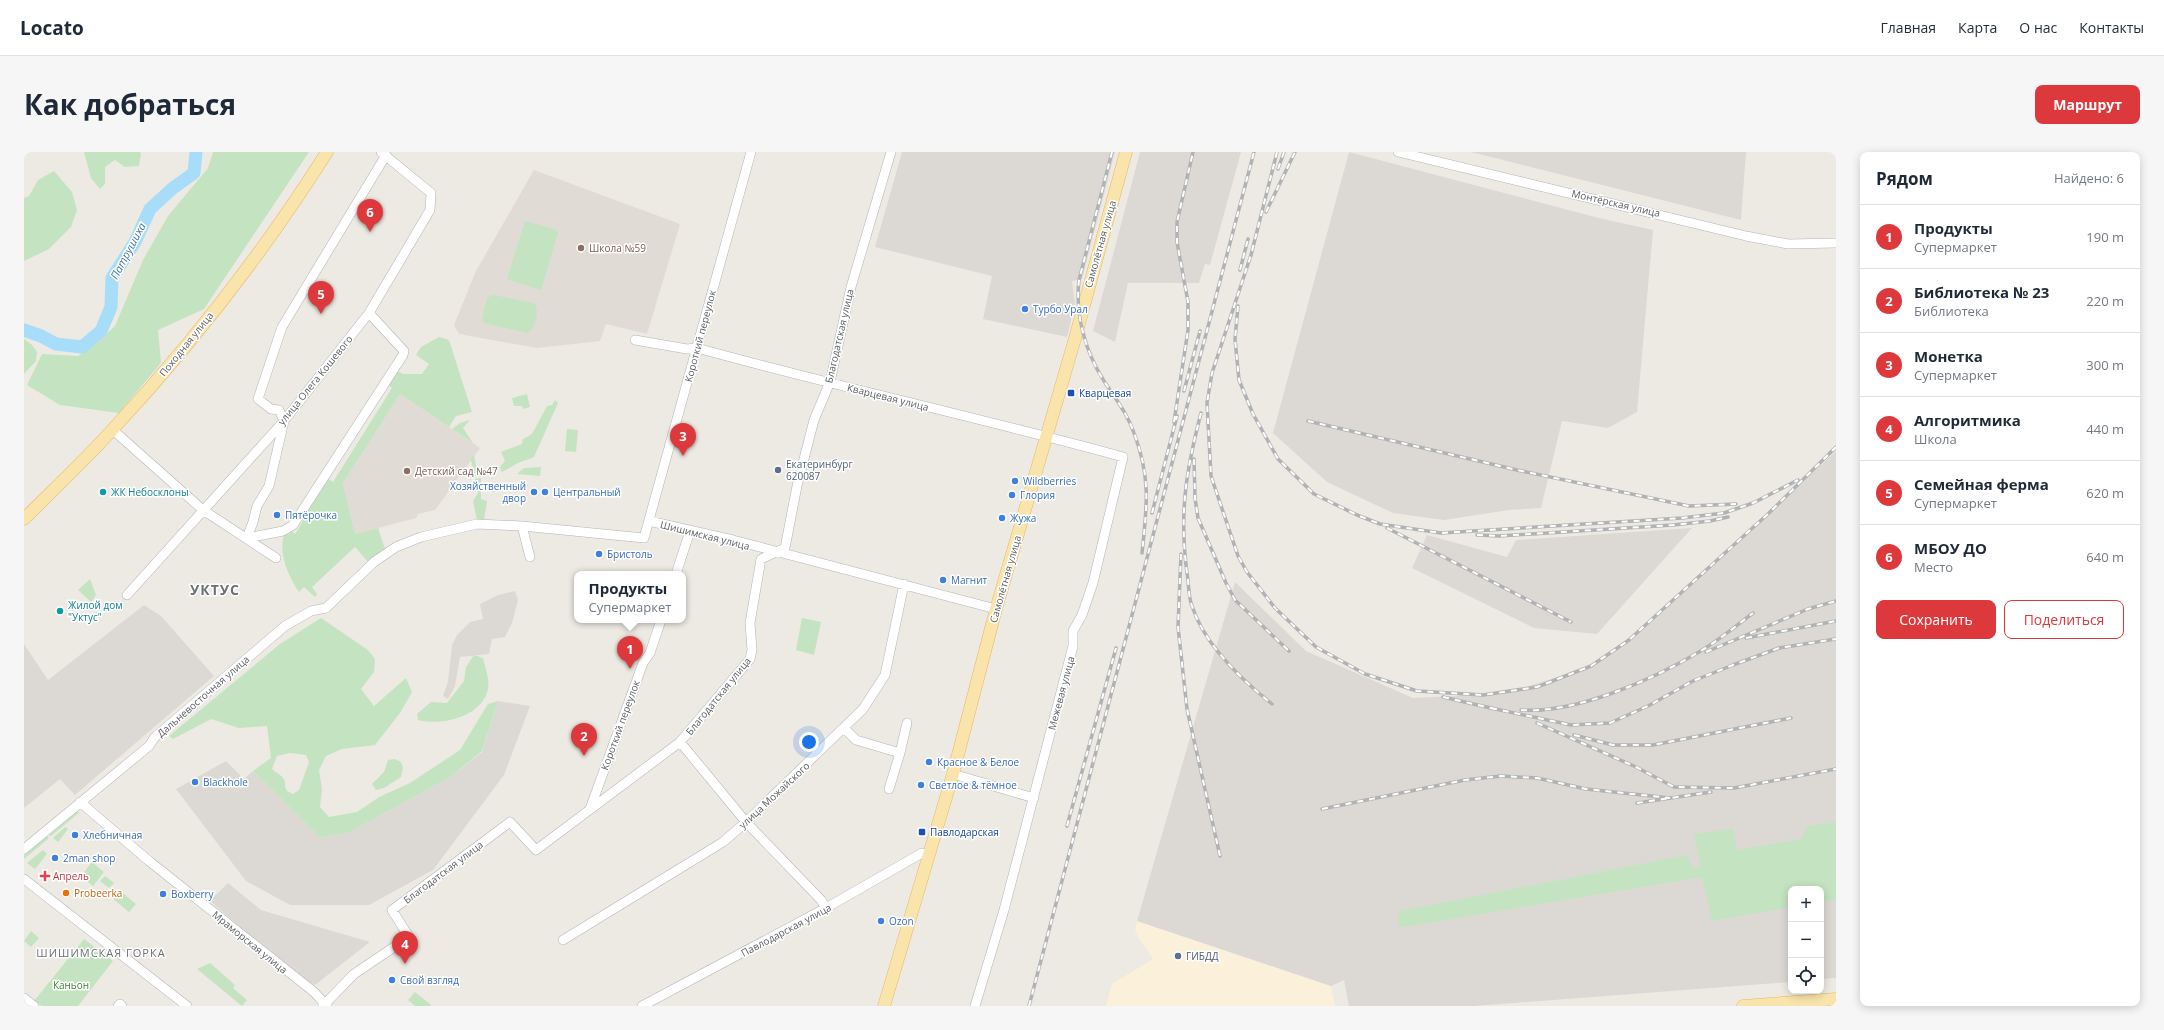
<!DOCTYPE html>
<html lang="ru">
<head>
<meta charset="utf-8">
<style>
	:root { --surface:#fff; --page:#f6f6f7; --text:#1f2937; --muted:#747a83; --line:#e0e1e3; --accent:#dd393d }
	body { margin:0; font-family:"Open Sans",sans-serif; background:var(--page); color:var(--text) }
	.controls { position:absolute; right:12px; bottom:12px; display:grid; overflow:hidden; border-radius:8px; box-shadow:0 2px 10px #0003 }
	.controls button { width:36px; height:36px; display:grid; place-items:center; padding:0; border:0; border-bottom:1px solid var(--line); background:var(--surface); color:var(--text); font:20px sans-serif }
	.you { position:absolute; left:785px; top:590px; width:14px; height:14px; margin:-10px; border:3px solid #fff; border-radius:50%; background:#1a73e8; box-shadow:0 0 0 6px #1a73e833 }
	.badge { display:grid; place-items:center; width:26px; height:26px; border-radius:50%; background:var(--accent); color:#fff; font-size:13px; font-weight:700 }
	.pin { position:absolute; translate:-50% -33px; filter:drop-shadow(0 1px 2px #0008) }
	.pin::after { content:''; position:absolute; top:21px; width:14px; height:12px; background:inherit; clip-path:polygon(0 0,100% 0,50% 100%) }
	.popup { position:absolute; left:550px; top:419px; width:112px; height:52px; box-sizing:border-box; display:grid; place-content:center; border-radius:8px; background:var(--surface); filter:drop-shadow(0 1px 3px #0005); font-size:13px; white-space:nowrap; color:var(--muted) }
	.popup b { font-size:15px; color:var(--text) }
	.popup::after { content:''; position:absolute; left:50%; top:100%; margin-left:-8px; border:8px solid transparent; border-top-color:var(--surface) }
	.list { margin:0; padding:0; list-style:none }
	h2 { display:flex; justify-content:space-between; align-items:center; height:52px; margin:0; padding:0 16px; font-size:17px }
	h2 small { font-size:13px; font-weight:400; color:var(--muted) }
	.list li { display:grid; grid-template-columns:26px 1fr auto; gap:12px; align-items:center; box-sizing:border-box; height:64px; padding:0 16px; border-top:1px solid var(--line) }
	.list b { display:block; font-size:15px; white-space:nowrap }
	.list p { margin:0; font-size:13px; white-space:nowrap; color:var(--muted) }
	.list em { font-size:13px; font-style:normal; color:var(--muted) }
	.actions { display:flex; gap:8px; padding:12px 16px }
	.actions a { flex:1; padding:9px 0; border:1px solid var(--accent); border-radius:8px; text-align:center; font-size:14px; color:var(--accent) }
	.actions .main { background:var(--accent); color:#fff }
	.icon { flex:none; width:22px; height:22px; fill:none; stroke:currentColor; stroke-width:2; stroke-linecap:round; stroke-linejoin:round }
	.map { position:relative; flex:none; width:1812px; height:854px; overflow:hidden; border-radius:8px }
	header { display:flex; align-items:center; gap:24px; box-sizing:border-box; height:56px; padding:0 20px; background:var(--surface); border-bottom:1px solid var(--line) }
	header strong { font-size:19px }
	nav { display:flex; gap:22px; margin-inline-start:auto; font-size:14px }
	.intro { display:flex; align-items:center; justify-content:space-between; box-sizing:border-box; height:96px; padding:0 24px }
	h1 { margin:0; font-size:28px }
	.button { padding:10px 18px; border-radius:8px; background:var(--accent); color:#fff; font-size:14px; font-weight:700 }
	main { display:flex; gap:24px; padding:0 24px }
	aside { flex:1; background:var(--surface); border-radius:8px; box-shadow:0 2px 10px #0003 }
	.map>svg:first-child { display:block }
	.commercial { fill:#fbf0da }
	.industrial { fill:#dcd9d5 }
	.education { fill:#e0dbd4 }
	.green { fill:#c4e3c1; fill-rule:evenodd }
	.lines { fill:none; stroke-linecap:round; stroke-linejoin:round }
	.river { stroke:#a7ddf9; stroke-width:13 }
	.minor-casing { stroke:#b1b4b7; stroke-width:10 }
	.major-casing { stroke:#e7b562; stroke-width:13 }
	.minor { stroke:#fff; stroke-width:9 }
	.major { stroke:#f9e5ac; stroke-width:12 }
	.rail-casing { stroke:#b1b2b3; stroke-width:3.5 }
	.rail { stroke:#fff; stroke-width:2; stroke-dasharray:6; stroke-linecap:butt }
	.education-dot { fill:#8d6e63; stroke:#fff; stroke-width:1.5 }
	.shop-dot { fill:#3f7fe0; stroke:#fff; stroke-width:1.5 }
	.transit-dot { fill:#1a4fb4; stroke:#fff; stroke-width:1.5 }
	.service-dot { fill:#5c6f8a; stroke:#fff; stroke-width:1.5 }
	.culture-dot { fill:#0f9aa8; stroke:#fff; stroke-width:1.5 }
	.health-dot { fill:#e0444e; stroke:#fff; stroke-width:1.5 }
	.food-dot { fill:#e8710a; stroke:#fff; stroke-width:1.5 }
	.labels { text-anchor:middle; stroke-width:3; stroke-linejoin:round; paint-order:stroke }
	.street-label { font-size:10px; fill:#5b5f63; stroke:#fff }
	.education-label { font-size:10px; fill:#785e54; stroke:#fff; text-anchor:start }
	.shop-label { font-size:10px; fill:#366cbe; stroke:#fff; text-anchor:start }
	.transit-label { font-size:10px; fill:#164399; stroke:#fff; text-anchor:start }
	.service-label { font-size:10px; fill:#4e5e75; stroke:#fff; text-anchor:start }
	.culture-label { font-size:10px; fill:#0d838f; stroke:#fff; text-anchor:start }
	.health-label { font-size:10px; fill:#be3a42; stroke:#fff; text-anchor:start }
	.food-label { font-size:10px; fill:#c56008; stroke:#fff; text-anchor:start }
	.park-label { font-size:10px; fill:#3f823b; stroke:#fff }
	.water-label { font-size:11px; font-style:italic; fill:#427aa1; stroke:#fff }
	.neighbourhood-label { font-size:11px; letter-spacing:1px; fill:#6c7175; stroke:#fff }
	.district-label { font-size:14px; font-weight:bold; letter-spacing:1px; fill:#6c7175; stroke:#fff }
</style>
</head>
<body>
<header>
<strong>Locato</strong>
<nav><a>Главная</a><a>Карта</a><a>О нас</a><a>Контакты</a></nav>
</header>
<div class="intro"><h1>Как добраться</h1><a class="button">Маршрут</a></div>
<main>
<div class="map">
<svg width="1812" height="854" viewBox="0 0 1812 854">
	<rect width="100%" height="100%" fill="#edeae3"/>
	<!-- commercial -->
	<path class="commercial" d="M1113 769 1307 834 1311 854H1082L1088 832 1129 807 1111 780Z"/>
	<!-- industrial -->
	<path class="industrial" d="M878 0H1091L1058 127 1048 129 1051 152 1043 185 959 167 968 124 851 95Z
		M1116 0H1217L1186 113 1181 112 1175 131H1104L1091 190 1069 179Z
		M1325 0 1575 66 1629 78 1613 260 1584 276 1538 269 1517 356 1485 358 1420 368 1369 361 1303 330 1249 281Z
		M1447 0H1722L1717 68Z
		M1812 299V826L1797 827V737H1767V830L1450 854H1325L1320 828 1307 834 1113 769 1211 430 1282 499 1389 546 1477 542 1568 515 1611 485Z
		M1668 376 1573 482 1510 476 1388 416 1403 383 1483 405 1492 388Z
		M491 439 494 448 488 471 481 485 468 487 465 502 436 505 431 534 424 547 419 544 424 529 428 493 433 483 446 470 459 467 456 452 474 443Z
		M120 453 137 464 190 524 51 643 36 627 0 656V492L24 528Z
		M474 549 506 554 480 623 409 718 345 753H266L222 729 152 637 202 609 220 627 229 619 296 686 326 680 428 624 458 600Z
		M204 731 237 758 346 790 291 833 271 822 186 749Z"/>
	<!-- education -->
	<path class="education" d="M510 18 656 72 623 182 582 172 576 189 513 196 435 182 430 173 452 119Z
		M376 242 456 296 411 358 394 362 392 366 331 382 319 331Z"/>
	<!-- green -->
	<path class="green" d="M60 0H116L117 2 115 14 101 15 91 8 81 15V32L76 37 67 26Z
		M189 0H285L180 157 134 178 137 211 95 261 36 253 3 233 18 202 54 204 73 191 91 174 119 108 144 64 184 16Z
		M30 19 48 40 53 58 47 75 25 97 0 109V46L5 44 14 28Z
		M501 69 533 78 534 81 517 138 483 127Z
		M469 143 510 151C516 158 512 177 503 181L460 171 458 167 463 146Z
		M415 185 425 188 448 260 432 264 425 275 376 242 319 331 331 382 354 376 361 397 345 411 331 395 288 435 293 442 291 445 280 435 275 440C264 424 253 399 261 380L265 382 267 379 271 382 279 369 275 367 305 327 309 330 368 236 362 231 372 218 379 222H398L405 212 392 203 397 195Z
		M0 187 8 193 13 200 12 209 0 222Z
		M503 242 506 255 499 257 498 254H490L488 246Z
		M531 248 534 251 510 305 494 311 478 320 476 315 481 309 477 300 498 292 499 287 508 282 523 254 528 253Z
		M446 268 439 276 449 291 428 277 436 271Z
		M543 277 554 278 552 300 541 299Z
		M450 303 454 324H451L447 308Z
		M517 315 516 324 493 322 500 316Z
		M457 326V347L463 349 460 368H453L449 349 454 341 451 327Z
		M66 427 72 443 67 450 54 438Z
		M297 466 344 498 351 507 350 520 337 537 350 554 382 526 388 540 376 561 351 593 318 597 302 604 295 618 298 637 296 655 305 665 333 660 355 645 386 631 436 598 464 552 474 549 458 599 428 624 326 680 296 686 229 619 247 606 243 574 215 576 187 567 149 587 145 584 256 492ZM266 601 282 603 285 610 275 638 269 642 263 639 261 635C262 623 255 624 248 617L253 604Z
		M778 466 797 470 790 503 772 498Z
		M450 503 459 506C461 515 466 528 464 537 458 565 418 574 394 568L393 562 407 550 423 551 440 529 442 515Z
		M371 607 377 610 379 616 377 625 360 636 352 638 348 632 360 620 364 608Z
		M52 660H56L27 684 25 683Z
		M1812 670V747L1797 750V737H1767V755L1688 769 1678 725 1379 775 1375 773 1374 763 1377 759 1663 703 1668 716 1677 715 1670 682 1709 677 1713 698 1777 687 1784 674Z
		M41 675 44 677 34 690 29 686Z
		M23 684 25 686 0 707V703Z
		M19 698 23 702 11 717 3 711Z
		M68 710 80 720 69 734 57 724Z
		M81 724 90 731 85 736 76 729Z
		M95 738 112 752 105 760 88 746Z
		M7 779 15 786 7 795 0 789Z
		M60 787 89 809 54 854H18L10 849Z
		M186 811 211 833 209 836 223 848 218 854 173 817Z
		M391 840 407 853 406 854H391L384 848Z"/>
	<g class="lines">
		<!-- river -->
		<path class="river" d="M0 178 17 184 32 192 58 195 77 179 87 155 88 126 111 90 126 57 149 36 170 21 172 0"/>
		<defs>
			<path id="minor" d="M1374 0 1722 84 1764 92 1812 91
				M611 188 663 197 673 196C814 235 958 266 1099 305L1069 431 1058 463 1049 479V494L980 758 951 854
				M89 278 179 358 252 406
				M625 369 709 388 972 457
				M498 374 506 405
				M223 386 229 370 233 354 245 334 260 269 255 258 247 257 234 247 258 175 362 3
				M223 386 259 379 269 373 379 203 380 199 345 161
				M652 422 666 379
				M103 443 260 269 345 161 406 58 407 41 357 0
				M820 576 832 588 876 601 865 637
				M656 590 722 670 797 748 802 756
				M876 601 883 571
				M929 622 1010 646
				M56 650 125 709 290 840 303 854
				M566 657 619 511 626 501 637 468
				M0 697 125 594 131 585 261 474 287 459 302 456 350 410 372 395 397 385 453 372 498 374 620 386 727 0
				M0 727 163 854
				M539 788 699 690 722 670 839 557 861 523 880 432
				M0 846 10 854
				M94 854 96 852 98 854
				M299 854 330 822 385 785 368 758 486 670 512 698 656 590 726 507 728 498 726 471 737 407 761 396 773 334 790 268 806 230 827 135 867 0
				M618 854 802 756 898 701 904 703"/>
			<path id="major" d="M0 367C30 337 61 308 89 277 168 192 241 98 303 0
				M860 854 929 622 972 457 1050 190 1102 0
				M1719 854 1812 847"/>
		</defs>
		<!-- minor casing -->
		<use href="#minor" class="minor-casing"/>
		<!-- major casing -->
		<use href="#major" class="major-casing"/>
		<!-- minor -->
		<use href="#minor" class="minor"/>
		<!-- major -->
		<use href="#major" class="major"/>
		<defs>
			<path id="rail" d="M1088 0 1055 128C1051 163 1061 199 1080 229 1091 246 1103 261 1110 281 1127 326 1123 354 1118 401
				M1253 0 1227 103 1188 221 1183 251 1187 324 1214 404 1223 420 1251 456 1292 495 1341 522 1393 539 1459 543 1513 535 1567 514 1605 488 1745 361 1812 295
				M1254 17 1260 0
				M1242 60 1271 0
				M1216 118 1224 87
				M1214 154 1211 187 1215 228 1229 262 1254 307 1290 342 1333 363 1356 372 1417 381 1658 366 1700 361 1729 351 1774 328
				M1160 239 1176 179
				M1177 261C1162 319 1155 361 1163 421 1165 431 1164 444 1168 454 1180 492 1218 528 1248 552
				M1284 269 1493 318 1665 354 1712 352
				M1150 270 1164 178V150L1153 90V70L1169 0
				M1170 307 1171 346 1174 366 1202 431 1211 448 1265 499
				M1128 361 1153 264
				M1363 376 1547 470
				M1453 383 1475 384 1649 373 1686 369 1704 365
				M1157 402 1154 475 1163 557 1196 704
				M1722 486 1812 469
				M1682 500 1784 457 1812 449
				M1419 545 1471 557
				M1467 556 1547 573 1586 571 1624 554 1669 529 1709 513 1755 496 1812 487
				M1497 558C1551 562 1628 528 1675 500 1694 489 1712 474 1729 461
				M1513 571 1612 615 1650 635 1710 636 1812 617
				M1550 583 1589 593H1629L1767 566
				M1613 651 1687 640
				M1298 657 1441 628 1477 624 1513 626 1562 637 1646 646
				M1043 674 1092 496
				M1005 854 1230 0"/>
		</defs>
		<!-- rail casing -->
		<use href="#rail" class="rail-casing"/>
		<!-- rail -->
		<use href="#rail" class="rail"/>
	</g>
	<!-- markers -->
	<g class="education-dot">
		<circle cx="557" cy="96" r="4"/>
		<circle cx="383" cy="319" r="4"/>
	</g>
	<g class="shop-dot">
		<circle cx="1001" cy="157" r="4"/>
		<circle cx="991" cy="329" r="4"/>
		<circle cx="510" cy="340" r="4"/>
		<circle cx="521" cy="340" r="4"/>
		<circle cx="988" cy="343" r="4"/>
		<circle cx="253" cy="363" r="4"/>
		<circle cx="978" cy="366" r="4"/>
		<circle cx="575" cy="402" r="4"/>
		<circle cx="919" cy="428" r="4"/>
		<circle cx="905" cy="610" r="4"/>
		<circle cx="171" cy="630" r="4"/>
		<circle cx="897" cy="633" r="4"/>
		<circle cx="51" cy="683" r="4"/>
		<circle cx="31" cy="706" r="4"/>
		<circle cx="139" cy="742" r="4"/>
		<circle cx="857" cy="769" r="4"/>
		<circle cx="368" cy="828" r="4"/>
	</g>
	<g class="transit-dot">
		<rect x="1043" y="237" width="8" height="8" rx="2"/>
		<rect x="894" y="676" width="8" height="8" rx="2"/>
	</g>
	<g class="service-dot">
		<circle cx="754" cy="318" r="4"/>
		<circle cx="1154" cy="804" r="4"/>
	</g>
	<g class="culture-dot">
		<circle cx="79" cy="340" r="4"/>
		<circle cx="36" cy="459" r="4"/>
	</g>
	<path class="health-dot" d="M19 718h4v4h4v4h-4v4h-4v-4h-4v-4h4z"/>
	<circle class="food-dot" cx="42" cy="741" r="4"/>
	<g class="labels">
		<!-- street labels -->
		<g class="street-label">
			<text transform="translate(1592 51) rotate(13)" y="4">Монтёрская улица</text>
			<text transform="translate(1076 92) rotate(-74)" y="4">Самолётная улица</text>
			<text transform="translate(676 184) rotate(-75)" y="4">Короткий переулок</text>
			<text transform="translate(815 184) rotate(-77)" y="4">Благодатская улица</text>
			<text transform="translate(162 192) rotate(-51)" y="4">Походная улица</text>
			<text transform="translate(291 228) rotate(-51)" y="4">улица Олега Кошевого</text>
			<text transform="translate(864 245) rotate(14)" y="4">Кварцевая улица</text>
			<text transform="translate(681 383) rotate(14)" y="4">Шишимская улица</text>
			<text transform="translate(981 427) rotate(-74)" y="4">Самолётная улица</text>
			<text transform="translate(1037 541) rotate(-75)" y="4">Межевая улица</text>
			<text transform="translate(179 544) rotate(-41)" y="4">Дальневосточная улица</text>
			<text transform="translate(694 544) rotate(-51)" y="4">Благодатская улица</text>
			<text transform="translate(596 573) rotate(-70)" y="4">Короткий переулок</text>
			<text transform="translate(750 643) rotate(-43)" y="4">улица Можайского</text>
			<text transform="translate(419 720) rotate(-37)" y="4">Благодатская улица</text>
			<text transform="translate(762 778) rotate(-28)" y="4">Павлодарская улица</text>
			<text transform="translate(226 790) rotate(39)" y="4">Мраморская улица</text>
		</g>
		<!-- education labels -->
		<g class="education-label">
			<text x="565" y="100">Школа №59</text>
			<text x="391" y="323">Детский сад №47</text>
		</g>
		<!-- shop labels -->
		<g class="shop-label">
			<text x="1009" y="161">Турбо Урал</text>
			<text x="999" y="333">Wildberries</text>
			<text x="502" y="338" text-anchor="end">Хозяйственный<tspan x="502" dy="12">двор</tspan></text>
			<text x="529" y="344">Центральный</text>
			<text x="996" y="347">Глория</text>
			<text x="261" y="367">Пятёрочка</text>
			<text x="986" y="370">Жужа</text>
			<text x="583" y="406">Бристоль</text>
			<text x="927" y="432">Магнит</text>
			<text x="913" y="614">Красное &amp; Белое</text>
			<text x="179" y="634">Blackhole</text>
			<text x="905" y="637">Светлое &amp; тёмное</text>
			<text x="59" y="687">Хлебничная</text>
			<text x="39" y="710">2man shop</text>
			<text x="147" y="746">Boxberry</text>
			<text x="865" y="773">Ozon</text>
			<text x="376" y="832">Свой взгляд</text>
		</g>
		<!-- transit labels -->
		<g class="transit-label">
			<text x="1055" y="245">Кварцевая</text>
			<text x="906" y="684">Павлодарская</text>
		</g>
		<!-- service labels -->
		<g class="service-label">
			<text x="762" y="316">Екатеринбург<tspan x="762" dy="12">620087</tspan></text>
			<text x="1162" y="808">ГИБДД</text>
		</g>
		<!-- culture labels -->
		<g class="culture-label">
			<text x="87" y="344">ЖК Небосклоны</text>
			<text x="44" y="457">Жилой дом<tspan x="44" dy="12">"Уктус"</tspan></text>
		</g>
		<!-- health labels -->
		<g class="health-label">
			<text x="29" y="728">Апрель</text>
		</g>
		<!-- food labels -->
		<g class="food-label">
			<text x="50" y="745">Probeerka</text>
		</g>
		<!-- park labels -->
		<g class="park-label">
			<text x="47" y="837">Каньон</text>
		</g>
		<!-- water labels -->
		<g class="water-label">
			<text transform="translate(104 99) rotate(-62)" y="4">Патрушиха</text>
		</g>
		<!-- neighbourhood labels -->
		<g class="neighbourhood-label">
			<text x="77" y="805">ШИШИМСКАЯ ГОРКА</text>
		</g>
		<!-- district labels -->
		<g class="district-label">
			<text x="191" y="443">УКТУС</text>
		</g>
	</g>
</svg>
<div class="controls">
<button>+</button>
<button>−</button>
<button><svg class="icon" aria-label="locate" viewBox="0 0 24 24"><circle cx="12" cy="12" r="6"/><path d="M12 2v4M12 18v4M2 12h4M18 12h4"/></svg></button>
</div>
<div class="you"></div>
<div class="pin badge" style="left:606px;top:517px">1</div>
<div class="popup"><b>Продукты</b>Супермаркет</div>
<div class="pin badge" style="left:560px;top:604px">2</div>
<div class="pin badge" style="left:659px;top:304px">3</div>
<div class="pin badge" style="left:381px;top:812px">4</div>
<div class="pin badge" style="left:297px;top:162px">5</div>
<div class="pin badge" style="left:346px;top:80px">6</div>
</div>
<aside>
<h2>Рядом<small>Найдено: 6</small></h2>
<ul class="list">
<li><span class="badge">1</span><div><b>Продукты</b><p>Супермаркет</p></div><em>190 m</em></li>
<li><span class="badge">2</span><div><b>Библиотека № 23</b><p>Библиотека</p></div><em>220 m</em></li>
<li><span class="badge">3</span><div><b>Монетка</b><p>Супермаркет</p></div><em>300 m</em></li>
<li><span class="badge">4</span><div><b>Алгоритмика</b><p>Школа</p></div><em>440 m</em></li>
<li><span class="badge">5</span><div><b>Семейная ферма</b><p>Супермаркет</p></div><em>620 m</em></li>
<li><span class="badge">6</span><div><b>МБОУ ДО</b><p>Место</p></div><em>640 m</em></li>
</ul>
<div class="actions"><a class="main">Сохранить</a><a>Поделиться</a></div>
</aside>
</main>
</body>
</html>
